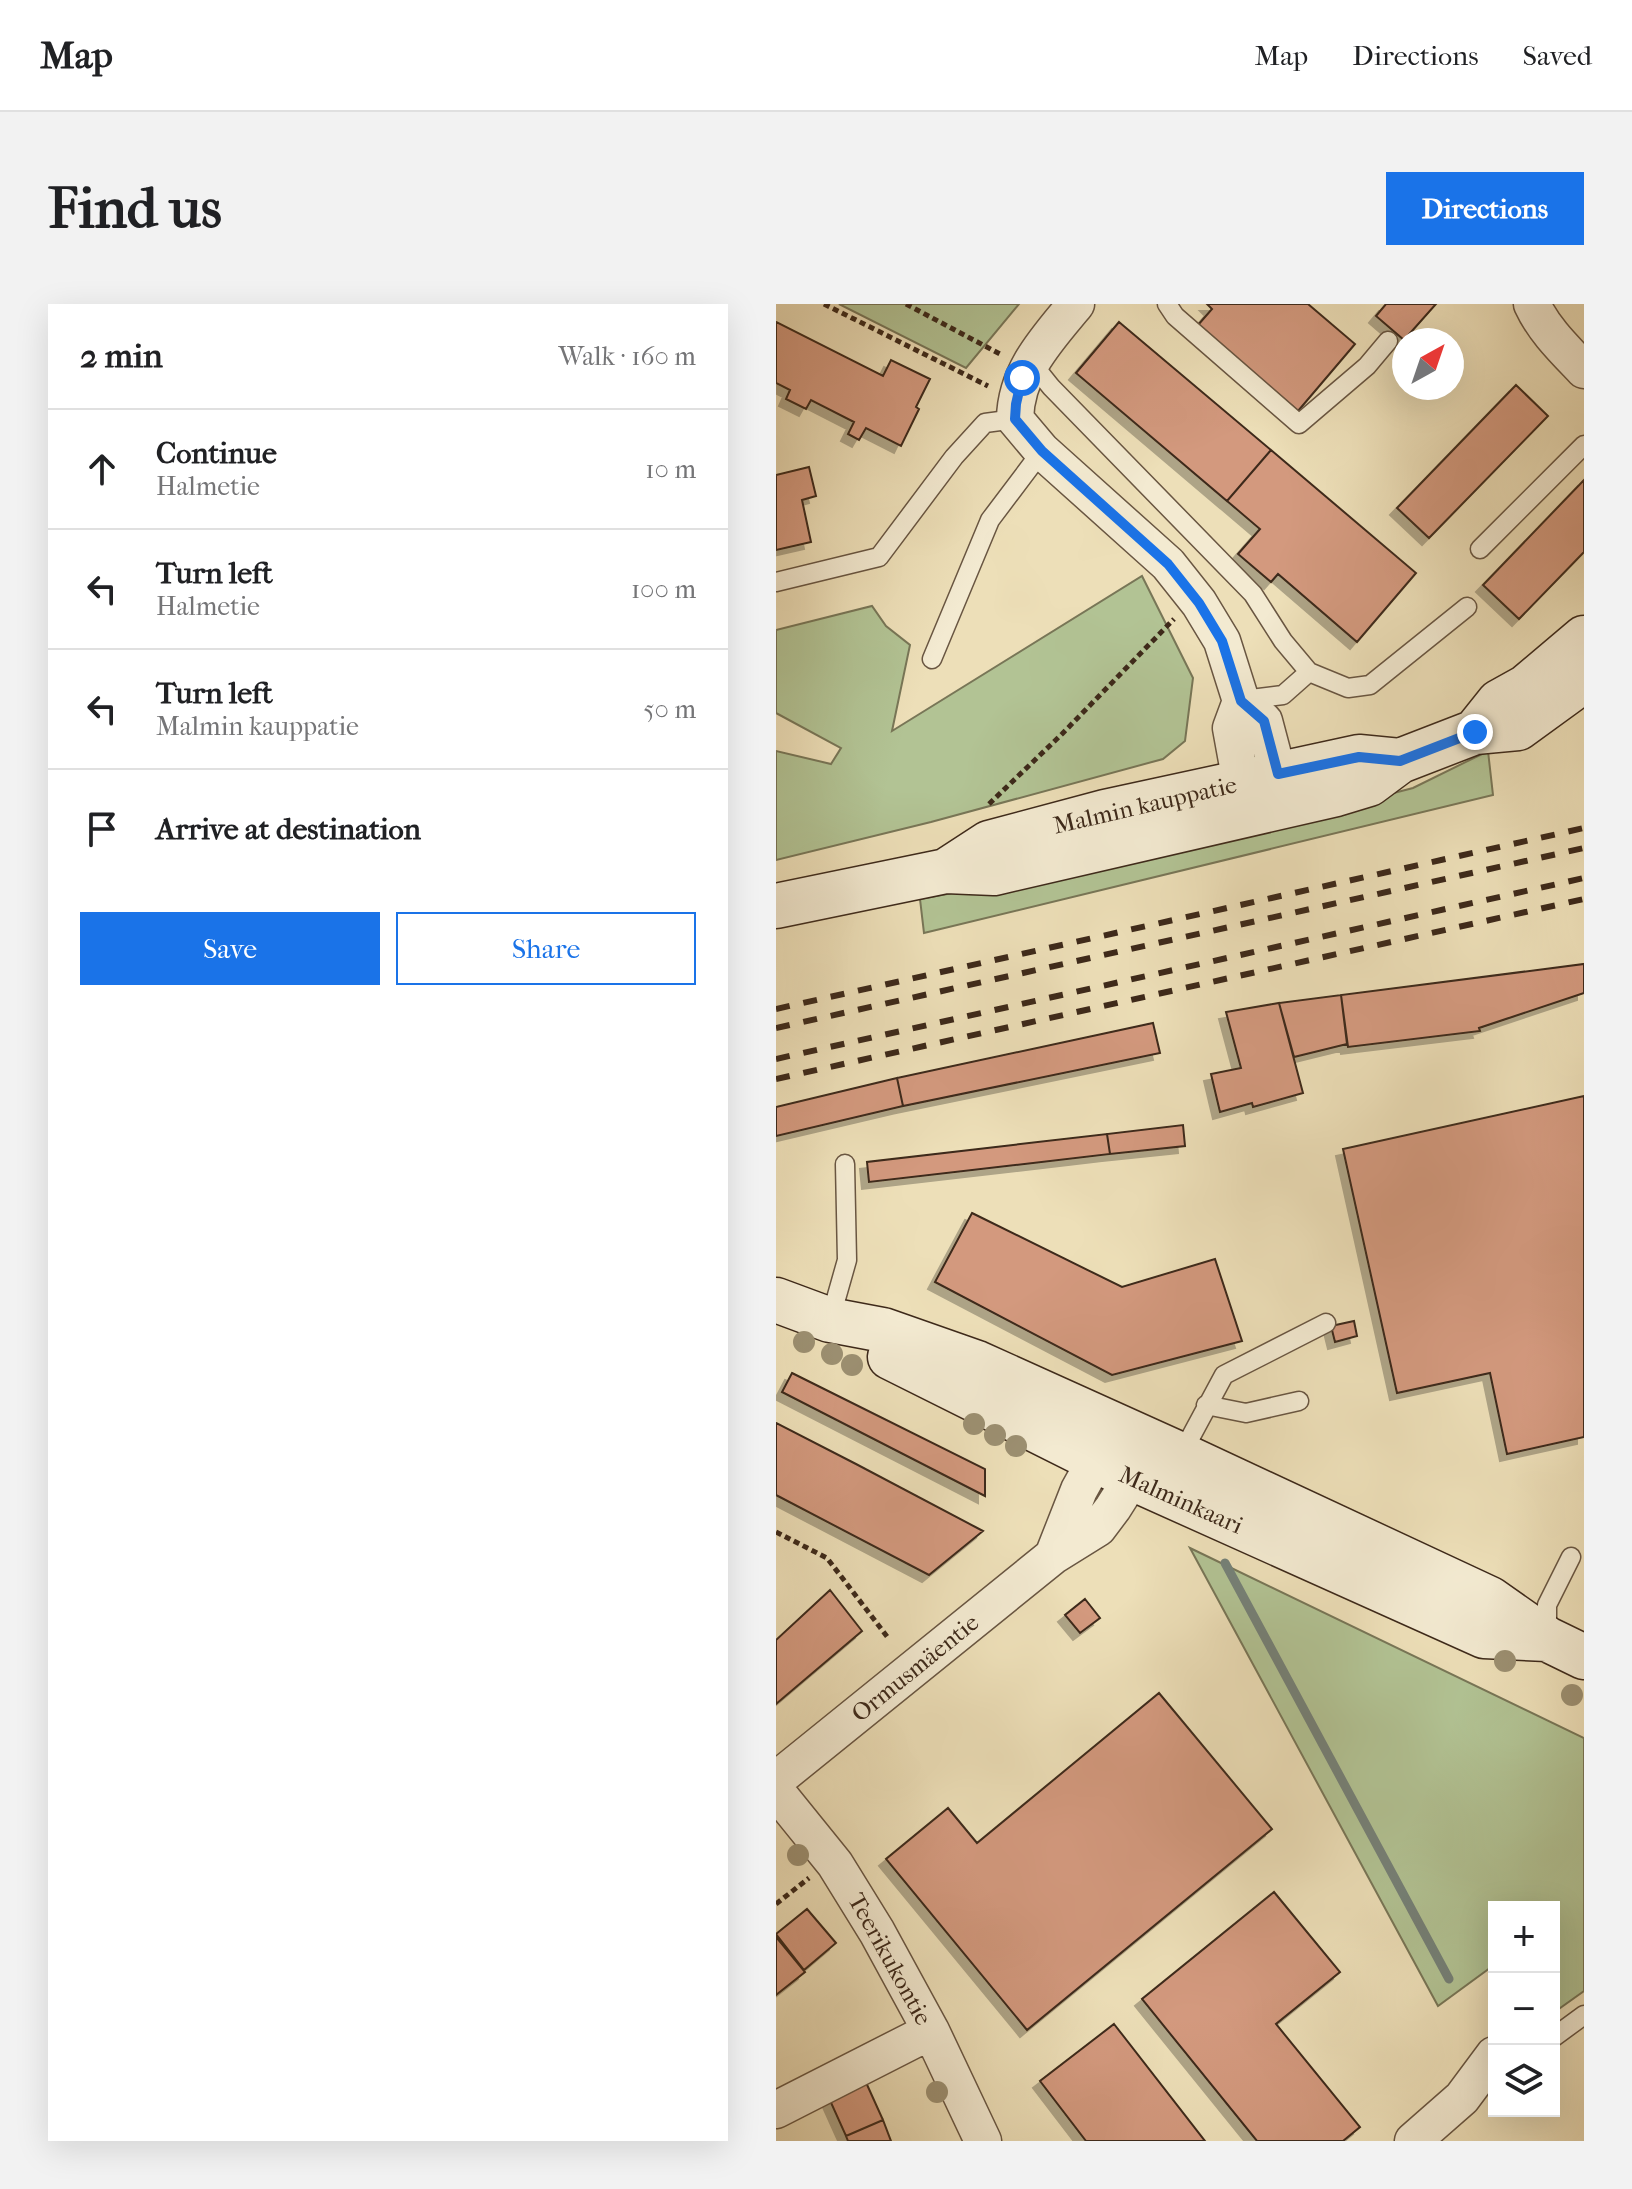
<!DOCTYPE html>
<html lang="en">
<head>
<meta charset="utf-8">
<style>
	:root { --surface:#fff; --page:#f2f2f2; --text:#202124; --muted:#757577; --line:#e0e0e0; --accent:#1a73e8 }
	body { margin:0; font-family:"IM FELL French Canon",serif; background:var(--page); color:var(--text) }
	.controls { position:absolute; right:24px; bottom:24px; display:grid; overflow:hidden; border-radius:0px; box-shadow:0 8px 32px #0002 }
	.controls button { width:72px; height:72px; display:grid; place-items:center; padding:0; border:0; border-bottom:2px solid var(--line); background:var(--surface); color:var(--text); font:40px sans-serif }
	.compass { position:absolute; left:616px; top:24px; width:72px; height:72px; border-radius:50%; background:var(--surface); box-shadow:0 8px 32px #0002; rotate:40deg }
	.stop { position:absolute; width:24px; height:24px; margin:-18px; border:6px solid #1a73e8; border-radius:50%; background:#fff }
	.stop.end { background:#1a73e8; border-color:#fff; box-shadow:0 2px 8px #0008 }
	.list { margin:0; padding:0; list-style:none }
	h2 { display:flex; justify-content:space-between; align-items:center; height:104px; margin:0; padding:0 32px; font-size:34px }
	h2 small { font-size:26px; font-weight:400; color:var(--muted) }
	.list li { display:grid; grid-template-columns:52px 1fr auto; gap:24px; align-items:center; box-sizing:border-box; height:120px; padding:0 32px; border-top:2px solid var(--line) }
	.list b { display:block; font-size:30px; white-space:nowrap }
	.list p { margin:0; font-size:26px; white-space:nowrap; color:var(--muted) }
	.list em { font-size:26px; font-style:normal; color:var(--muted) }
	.actions { display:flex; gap:16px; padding:24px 32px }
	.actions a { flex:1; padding:18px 0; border:2px solid var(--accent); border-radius:0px; text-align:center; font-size:28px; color:var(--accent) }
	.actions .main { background:var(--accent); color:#fff }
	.icon { flex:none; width:44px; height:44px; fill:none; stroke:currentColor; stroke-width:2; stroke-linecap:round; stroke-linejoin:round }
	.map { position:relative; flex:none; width:808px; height:1837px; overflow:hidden; border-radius:0px }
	header { display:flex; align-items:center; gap:48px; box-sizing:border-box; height:112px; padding:0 40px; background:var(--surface); border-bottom:2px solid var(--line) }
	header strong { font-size:38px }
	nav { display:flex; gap:44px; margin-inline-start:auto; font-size:28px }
	.intro { display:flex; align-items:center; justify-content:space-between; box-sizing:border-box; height:192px; padding:0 48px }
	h1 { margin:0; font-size:56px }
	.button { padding:20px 36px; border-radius:0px; background:var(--accent); color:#fff; font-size:28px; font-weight:700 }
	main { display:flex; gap:48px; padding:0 48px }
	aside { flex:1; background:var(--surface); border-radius:0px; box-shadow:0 8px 32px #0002 }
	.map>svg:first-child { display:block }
	.green { fill:#b2c394; stroke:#787657; stroke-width:2 }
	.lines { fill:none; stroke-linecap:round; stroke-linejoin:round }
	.stream { stroke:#758178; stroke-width:9 }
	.building { fill:#d3997e; stroke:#3d291a; stroke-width:2; filter:url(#shadow) }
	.lane-casing { stroke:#695642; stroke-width:21 }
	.street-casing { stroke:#695642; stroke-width:39 }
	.secondary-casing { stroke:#3d291a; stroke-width:47 }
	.path { stroke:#3d291a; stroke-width:5; stroke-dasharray:6 4; stroke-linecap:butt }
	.lane { stroke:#f3ead1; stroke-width:18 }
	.street { stroke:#f3ead1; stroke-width:36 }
	.secondary { stroke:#f3ead1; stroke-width:44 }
	.rail { stroke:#3d291a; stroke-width:6; stroke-dasharray:14 14; stroke-linecap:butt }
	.tree { fill:#9c9072 }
	.route { stroke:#1a73e8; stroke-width:10 }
	.labels { text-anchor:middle; stroke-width:6; stroke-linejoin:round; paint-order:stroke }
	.street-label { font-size:24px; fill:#3d291a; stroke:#f3ead1 }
</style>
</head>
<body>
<header>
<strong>Map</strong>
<nav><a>Map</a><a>Directions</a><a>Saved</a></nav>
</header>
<div class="intro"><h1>Find us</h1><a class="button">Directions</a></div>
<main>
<aside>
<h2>2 min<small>Walk · 160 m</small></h2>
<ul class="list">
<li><svg class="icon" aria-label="ahead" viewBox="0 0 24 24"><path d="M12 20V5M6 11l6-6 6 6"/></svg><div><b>Continue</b><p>Halmetie</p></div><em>10 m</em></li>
<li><svg class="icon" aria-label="left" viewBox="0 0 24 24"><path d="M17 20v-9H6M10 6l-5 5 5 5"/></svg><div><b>Turn left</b><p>Halmetie</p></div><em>100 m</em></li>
<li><svg class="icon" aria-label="left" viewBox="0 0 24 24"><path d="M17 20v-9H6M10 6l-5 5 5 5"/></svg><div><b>Turn left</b><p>Malmin kauppatie</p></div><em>50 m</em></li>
<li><svg class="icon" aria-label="arrive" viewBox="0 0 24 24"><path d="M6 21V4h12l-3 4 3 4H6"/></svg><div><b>Arrive at destination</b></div></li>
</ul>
<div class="actions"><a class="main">Save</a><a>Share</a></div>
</aside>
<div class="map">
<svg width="808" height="1837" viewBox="0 0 808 1837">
	<defs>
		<filter id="shadow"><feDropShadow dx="-7" dy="7" stdDeviation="0" flood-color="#0004"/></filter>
	</defs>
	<rect width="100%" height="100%" fill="#eddfb8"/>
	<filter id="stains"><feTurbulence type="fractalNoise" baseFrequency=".0025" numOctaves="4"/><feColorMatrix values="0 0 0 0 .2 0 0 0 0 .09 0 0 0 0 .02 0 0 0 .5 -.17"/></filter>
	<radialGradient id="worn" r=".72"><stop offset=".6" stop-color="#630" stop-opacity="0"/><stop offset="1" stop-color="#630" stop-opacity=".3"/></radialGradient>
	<!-- green -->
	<path class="green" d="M63 0H243L190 64Z
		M366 272 417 374 409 437 387 455 155 518 0 556V447L55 460 65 444 0 409V326L96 302 110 322 134 341 116 427Z
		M712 447 717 491 148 629 144 595 367 554 637 484Z
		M414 1244 808 1434V1687L780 1707 778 1705V1603H718V1661L662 1702Z"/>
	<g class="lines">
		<!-- stream -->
		<path class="stream" d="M449 1259 673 1675"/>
	</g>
	<!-- building -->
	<path class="building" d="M431 0H532L579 40 522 107 422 21 436 5Z
		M610 0H660L628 36 600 12Z
		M0 18 107 72 115 56 154 75 140 103 143 105 125 142 90 124 83 136 72 130 78 118 35 96 30 105 10 95 14 86 0 79Z
		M343 18 495 146 451 197 300 69Z
		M740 81 772 112 653 234 621 204Z
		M495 146 640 269 581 338 502 270 495 278 462 250 484 225 451 197Z
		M33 163 40 192 26 196 35 238 0 246V171Z
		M808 176V248L743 315 707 281Z
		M808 660V689L703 724 704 727 572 743 565 691Z
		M565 691 571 740 518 753 503 699Z
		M503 699 527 789 477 803 476 799 444 808 435 770 465 764 450 708Z
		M377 719 384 749 127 802 121 774Z
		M121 774 127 802 0 832V803Z
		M808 792V1133L731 1150 714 1069 621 1089 567 845Z
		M407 821 409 842 334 850 331 830Z
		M331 830 334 850 93 878 91 858Z
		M196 909 346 983 439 955 466 1037 336 1071 159 978Z
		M578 1017 581 1032 559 1038 555 1022Z
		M16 1069 209 1165V1192L6 1088Z
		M0 1119 80 1160 207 1227 153 1271 0 1191Z
		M54 1286 86 1327 0 1400V1336Z
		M309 1295 324 1314 304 1329 289 1311Z
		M383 1389 496 1525 251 1726 110 1555 172 1504 201 1539Z
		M498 1588 564 1668 500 1720 584 1823 567 1837H481L366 1695Z
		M31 1605 60 1639 28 1666 0 1630Z
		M0 1633 29 1668 0 1691Z
		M338 1720 429 1837H310L264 1777Z
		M88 1774 107 1816 70 1832 52 1792Z
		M107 1816 115 1837H72L70 1832Z"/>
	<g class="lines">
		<defs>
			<path id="lane" d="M391 0 399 12 523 120 591 62 612 37
				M255 58 275 83 477 290 507 337 533 368 572 384 594 381 691 303
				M704 245 808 141
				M0 278 103 253 178 153 209 119 239 115
				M156 355 214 216 266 147
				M467 396 507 391 533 368
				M54 1016 71 956 69 860
				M430 1101 470 1109 523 1097
				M405 1151 448 1071 550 1019
				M771 1332V1301L795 1253
				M778 1733 808 1711"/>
			<path id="street" d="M300 0C271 35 240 67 239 115L266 147 392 260 423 299 446 337 465 397 488 417 502 470 492 495
				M756 0C768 26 788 45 808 66
				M465 397 455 424 465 479 481 501
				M277 1252 303 1186 319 1157 342 1140
				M0 1476 277 1252 322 1224 337 1204 356 1174V1149
				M0 1487 59 1560 101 1628 155 1727 207 1837
				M0 1806 155 1727
				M637 1837 686 1794 718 1751"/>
			<path id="secondary" d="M699 428 723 398 750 383 808 334
				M170 567 213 539 329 508 583 453 624 457
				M0 602 170 567 218 569 560 490 593 480 624 457 699 428 742 424 808 376
				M0 996 54 1016 107 1026 201 1059 405 1151 714 1295 771 1335 808 1353
				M114 1053 356 1174 708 1332 771 1335"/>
		</defs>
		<!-- lane casing -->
		<use href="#lane" class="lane-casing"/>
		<!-- street casing -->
		<use href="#street" class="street-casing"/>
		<!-- secondary casing -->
		<use href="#secondary" class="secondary-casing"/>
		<!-- path -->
		<path class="path" d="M48 0 212 82
			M130 0 224 50
			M213 500 286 430 398 315
			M0 1228 51 1254 113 1335
			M0 1600 33 1574"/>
		<!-- lane -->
		<use href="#lane" class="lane"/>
		<!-- street -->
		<use href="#street" class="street"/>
		<!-- secondary -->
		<use href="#secondary" class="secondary"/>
		<!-- rail -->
		<path class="rail" d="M0 705 808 524
			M0 724 808 544
			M0 755 808 574
			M0 775 808 595"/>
	</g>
	<!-- trees -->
	<g class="tree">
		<circle cx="28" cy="1038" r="11"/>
		<circle cx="56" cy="1050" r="11"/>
		<circle cx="76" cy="1061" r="11"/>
		<circle cx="198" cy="1120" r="11"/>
		<circle cx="219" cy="1131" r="11"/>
		<circle cx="240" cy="1142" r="11"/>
		<circle cx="729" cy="1357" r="11"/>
		<circle cx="796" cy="1391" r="11"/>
		<circle cx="22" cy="1551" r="11"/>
		<circle cx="161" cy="1788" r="11"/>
	</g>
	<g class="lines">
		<!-- route -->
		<path class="route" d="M246 74 240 100 239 115 266 147 392 260 423 299 446 337 465 397 488 417 502 470 583 453 624 457 699 428"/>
	</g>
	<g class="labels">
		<!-- street labels -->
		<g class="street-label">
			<text transform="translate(369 501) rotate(-13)" y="8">Malmin kauppatie</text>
			<text transform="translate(405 1196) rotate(24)" y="8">Malminkaari</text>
			<text transform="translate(139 1364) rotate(-39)" y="8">Ormusmäentie</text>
			<text transform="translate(114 1655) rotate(61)" y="8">Teerikukontie</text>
		</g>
	</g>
	<rect width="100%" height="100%" filter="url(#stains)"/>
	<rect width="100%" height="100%" fill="url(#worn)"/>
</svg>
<div class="controls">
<button>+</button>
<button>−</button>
<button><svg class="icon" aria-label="layers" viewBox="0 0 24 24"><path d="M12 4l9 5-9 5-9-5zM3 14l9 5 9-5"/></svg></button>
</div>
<svg class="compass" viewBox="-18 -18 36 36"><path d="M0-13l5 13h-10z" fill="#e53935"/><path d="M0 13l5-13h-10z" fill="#757577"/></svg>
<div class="stop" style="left:246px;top:74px"></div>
<div class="stop end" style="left:699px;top:428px"></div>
</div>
</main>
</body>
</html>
